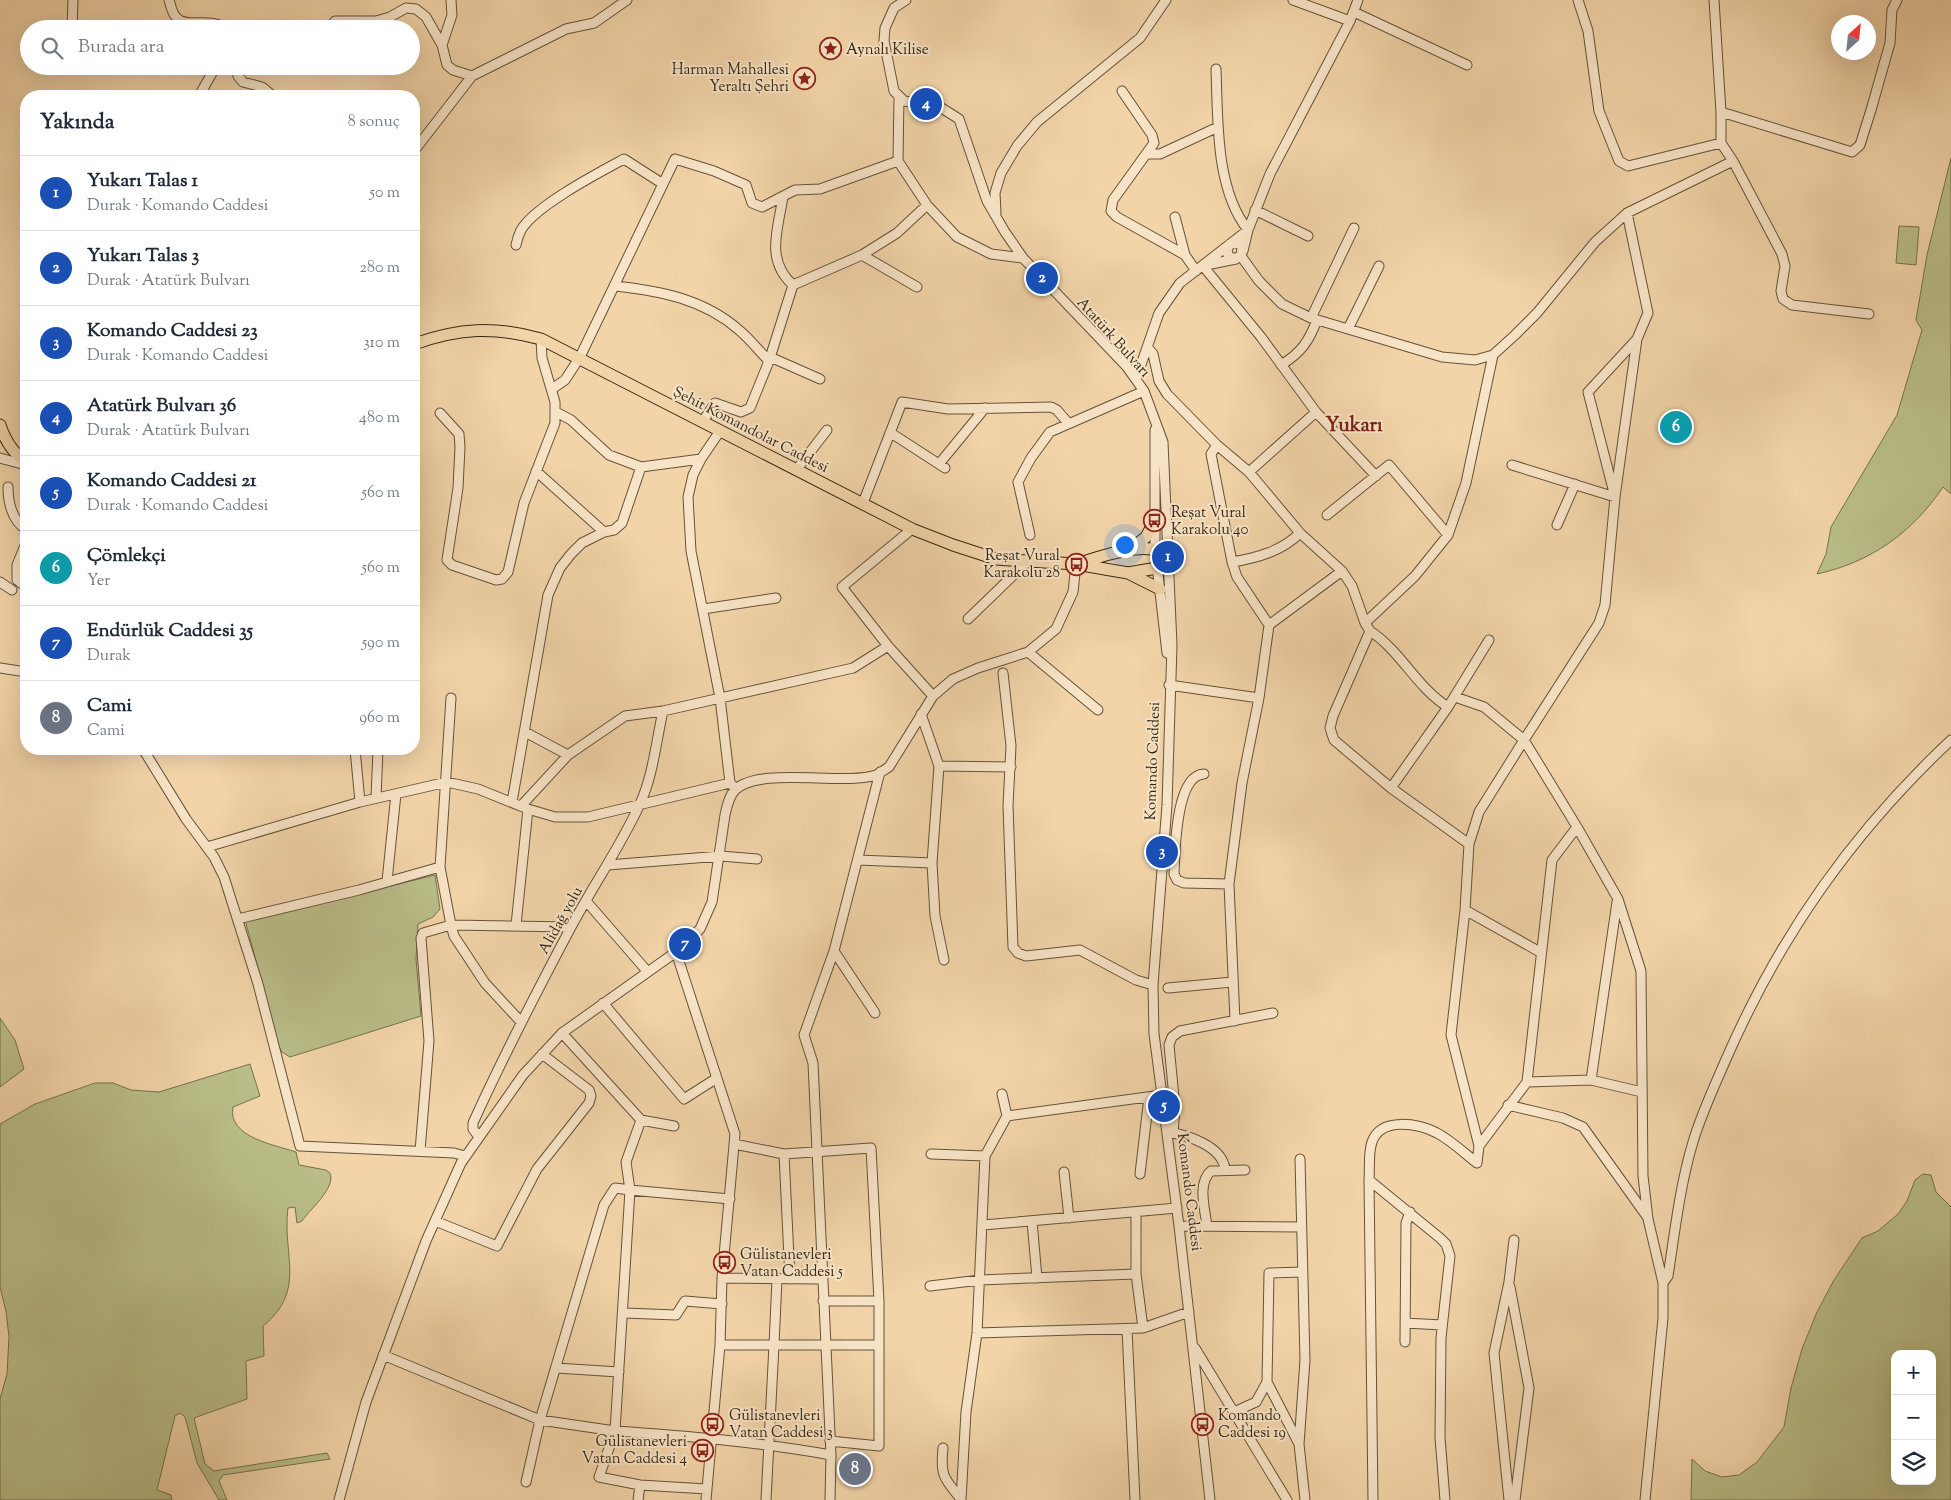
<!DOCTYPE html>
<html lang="tr">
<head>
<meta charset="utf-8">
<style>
	:root { --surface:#fff; --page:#f2f2f3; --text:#1f2937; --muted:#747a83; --line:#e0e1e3; --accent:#1a73e8 }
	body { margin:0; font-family:"Sorts Mill Goudy",serif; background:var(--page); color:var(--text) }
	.controls { position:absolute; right:15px; bottom:15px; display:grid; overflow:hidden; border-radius:10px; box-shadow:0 5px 20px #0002 }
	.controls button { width:45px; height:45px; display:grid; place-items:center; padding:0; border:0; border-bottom:1px solid var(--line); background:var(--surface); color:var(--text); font:25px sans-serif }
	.compass { position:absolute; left:1831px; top:15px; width:45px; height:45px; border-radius:50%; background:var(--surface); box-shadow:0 5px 20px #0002; rotate:27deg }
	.you { position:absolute; left:1124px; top:544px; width:18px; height:18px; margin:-12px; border:4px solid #fff; border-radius:50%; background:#1a73e8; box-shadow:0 0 0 8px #1a73e833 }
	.badge { display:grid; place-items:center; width:32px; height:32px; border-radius:50%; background:var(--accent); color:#fff; font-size:16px; font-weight:700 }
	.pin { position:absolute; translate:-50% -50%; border:2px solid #fff; box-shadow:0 1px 5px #0006 }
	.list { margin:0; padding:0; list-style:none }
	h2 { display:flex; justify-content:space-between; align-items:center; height:65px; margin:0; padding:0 20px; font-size:21px }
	h2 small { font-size:16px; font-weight:400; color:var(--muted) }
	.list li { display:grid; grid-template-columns:32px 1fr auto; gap:15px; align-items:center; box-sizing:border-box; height:75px; padding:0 20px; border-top:1px solid var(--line) }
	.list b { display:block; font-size:19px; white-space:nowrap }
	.list p { margin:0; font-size:16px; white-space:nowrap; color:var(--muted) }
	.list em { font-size:16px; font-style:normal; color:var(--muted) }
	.icon { flex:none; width:28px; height:28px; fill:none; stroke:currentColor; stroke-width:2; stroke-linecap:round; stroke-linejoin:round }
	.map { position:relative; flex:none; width:1951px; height:1500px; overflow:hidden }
	.search { position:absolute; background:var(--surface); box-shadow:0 5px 20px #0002; left:20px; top:20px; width:400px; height:55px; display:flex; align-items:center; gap:12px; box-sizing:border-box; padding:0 18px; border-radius:28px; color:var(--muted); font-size:19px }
	.panel { position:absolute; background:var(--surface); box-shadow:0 5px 20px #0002; left:20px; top:90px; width:400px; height:665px; border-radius:20px }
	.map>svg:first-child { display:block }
	.green { fill:#b9bd88; stroke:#76724e; fill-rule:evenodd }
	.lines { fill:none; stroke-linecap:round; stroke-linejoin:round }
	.minor-casing { stroke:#64523a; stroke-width:11 }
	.major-casing { stroke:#342715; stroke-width:13 }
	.minor { stroke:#f7e3c6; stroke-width:9 }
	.major { stroke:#f2d4a8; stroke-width:11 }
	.labels { text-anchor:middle; stroke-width:4; stroke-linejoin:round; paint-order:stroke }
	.poi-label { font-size:15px; fill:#342715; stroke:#f7e3c6; text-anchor:start }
	.street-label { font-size:15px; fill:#342715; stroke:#f7e3c6 }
	.district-label { font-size:20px; font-weight:bold; fill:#7a1f14; stroke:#f7e3c6 }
</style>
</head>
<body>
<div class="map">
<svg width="1951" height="1500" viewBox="0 0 1951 1500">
	<rect width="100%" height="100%" fill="#f2d4a8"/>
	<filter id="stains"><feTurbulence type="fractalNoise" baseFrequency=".004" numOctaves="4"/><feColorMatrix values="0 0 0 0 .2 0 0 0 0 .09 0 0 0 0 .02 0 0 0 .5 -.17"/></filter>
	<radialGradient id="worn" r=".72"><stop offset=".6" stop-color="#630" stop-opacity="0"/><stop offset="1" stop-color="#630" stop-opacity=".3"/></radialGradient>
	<!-- green -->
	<path class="green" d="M1951 158V494L1943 487C1912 533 1871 562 1817 574L1826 554 1831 527 1897 415 1922 330 1916 320 1927 255Z
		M1899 226 1919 227 1916 265 1896 263Z
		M435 875 440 909 433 917 418 924 416 959 421 1016 290 1057 282 1052 279 1047 244 916 309 906Z
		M0 1018 15 1040 24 1069 0 1087Z
		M250 1064 260 1096 233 1107C227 1137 275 1145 296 1152L299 1165 326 1170 330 1173C336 1188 310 1209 302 1221L297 1223 295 1207 288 1208C282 1256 307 1290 263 1326L264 1356 246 1361 247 1399 194 1418 205 1464 214 1471 327 1453 330 1459 223 1475 219 1481 227 1500H219L197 1463 185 1417 180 1413 175 1416 157 1490 171 1495 172 1500H0V1399L7 1374 9 1337 6 1311 0 1287V1124L35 1104 95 1083H113L131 1090 159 1092Z
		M1923 1174 1931 1175 1936 1192 1951 1207V1500H1691L1692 1459 1705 1471 1722 1477 1739 1475 1757 1462 1784 1427 1791 1388 1802 1349 1817 1312 1834 1280 1862 1238 1878 1231 1898 1214 1907 1201 1915 1180ZM1895 1354H1932V1481H1895Z"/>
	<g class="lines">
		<defs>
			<path id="minor" d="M169 0C171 6 172 14 177 18 186 29 211 16 225 29
				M906 0 894 8 885 28 884 41 894 91 904 101 940 107 959 119 987 201 1005 232 1023 258 1127 367 1144 391 1163 442 1172 645 1167 805 1153 985 1154 1034 1179 1226 1210 1500
				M1293 0 1350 21
				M1578 0 1588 31 1599 111 1619 161 1628 166 1721 143
				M1714 0 1721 112 1852 152 1860 145 1871 110 1890 43 1892 10 1897 0
				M1354 12 1467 65
				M72 29 73 0
				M329 29 335 21H376L390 17 406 8 416 9 426 17 442 45 447 65 453 70 472 76 566 29 594 23 627 0
				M442 45 452 15 451 0
				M236 66 238 76 243 82 262 87 273 96
				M1216 69C1218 118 1215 189 1248 230
				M1122 91 1152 135 1154 143 1113 200 1111 211 1117 217 1185 255 1196 271
				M199 96 212 73 218 66
				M899 96 898 161 927 205 957 237 991 254 1023 258
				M1721 112V143L1733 161 1782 254 1785 266 1781 291 1783 299 1792 305 1869 314
				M414 151 472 76
				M1148 154H1160L1218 127
				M783 197C778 229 765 260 793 285
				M1255 210 1308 236
				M996 213 995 193 1001 173 1017 146 1037 122 1140 38 1166 0
				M1175 217 1185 255
				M516 245C517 240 519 234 521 230 535 206 598 173 624 159L663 184
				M1243 251 1248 230 1270 174 1350 21 1358 0
				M862 255 917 287
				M1241 256 1233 259 1228 255 1227 250 1230 244 1235 242 1242 246 1241 256 1259 281 1282 304 1311 318 1442 357 1475 360 1493 355 1515 335 1537 313 1595 242 1627 213 1733 161
				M1206 265 1236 259
				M1203 266 1261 337 1316 412 1376 476
				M616 286C660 291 704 299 739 330 750 339 759 351 769 361
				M1311 318 1354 228
				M1348 329 1379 266
				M1148 348 1153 354 1159 381 1167 394 1217 445 1249 472 1300 533 1342 571 1352 586 1365 623 1415 576 1448 535
				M770 357 820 379
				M1281 365C1301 353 1309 341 1317 320
				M1136 379 1159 313 1180 283 1248 230
				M552 389 565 380 580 357 675 159 714 171 746 185 752 203 762 207 795 190 820 189 898 161
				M556 412 571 420 609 455 641 467
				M440 413 459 434 460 447 458 488 447 560 452 565 496 580 502 579 508 572 524 503 555 423V402L542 358 541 339
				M703 421 715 403 741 412 750 408 769 361 793 285 862 255 897 233 927 205
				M1155 430V549L1167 653
				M720 431 701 459 693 475 688 497 691 551 720 698 730 783 734 787
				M891 433 945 468
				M1217 445 1211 454 1232 562 1237 577 1269 625
				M0 458 26 465
				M939 464 985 408
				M1512 465 1615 497
				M797 469 827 430
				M536 471 604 532
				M1249 472 1316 412
				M8 487C8 502 12 521 26 529
				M1614 493 1588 392 1637 339
				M863 503 902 402 948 409 1051 407 1057 410 1068 423
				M1327 515 1389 465 1448 535 1466 483 1493 355
				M1557 525 1575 484
				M912 529 842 587 888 646 933 696
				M1030 535 1018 482 1031 458 1050 432 1144 391
				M26 543 17 565V580L26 587
				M1232 562C1257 558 1282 551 1300 533
				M0 582 12 590
				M703 609 776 598
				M968 619 1028 561
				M1365 623 1370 631 1333 716 1330 728 1334 740 1391 788 1448 707 1489 640
				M1370 631C1401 651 1417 688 1448 707
				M1028 652 1098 710
				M0 668 26 672
				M1003 673 1011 746 1008 806 1013 947 1018 953 1026 956 1080 950 1136 980 1153 985
				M1169 685 1259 698 1269 625 1342 571
				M1455 697 1484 707 1524 740 1599 623 1605 605 1615 497 1637 339 1648 313 1627 213
				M451 698 440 867 451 925 454 936 485 983 521 1022
				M921 714 939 766 932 863 935 916 944 960
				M525 732 568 755
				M143 749 186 819 214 857 224 877 258 984 300 1146 454 1153 465 1156
				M355 749 360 802
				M939 766 1011 767
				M1204 774C1175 775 1175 853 1174 874L1177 880 1184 883 1229 884 1242 783 1259 698
				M1391 788 1469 844 1479 812 1524 740 1577 827 1552 860 1527 1082 1479 1146
				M376 798 378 749
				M512 802 548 595 560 568 571 554 582 543 604 532 614 530 622 523 641 467 701 459
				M521 806 568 755 625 716 663 711 853 668 888 646
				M1577 827 1618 899 1641 971 1643 1176 1648 1219 1663 1283V1318L1645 1500
				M1469 844 1465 910 1451 1035 1479 1146 1477 1163
				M207 847 360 802 447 782 478 789 528 809 555 817H588L730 783
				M858 860 932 863
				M608 865 721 856 757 859
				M387 881 396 794
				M1229 884 1235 1021
				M586 901 647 971
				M1465 910 1540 952
				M238 919 359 890 440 867
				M516 925 528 809
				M834 951 875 1013
				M676 952 735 1134 722 1278 720 1345 706 1500
				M1168 988 1232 982
				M603 1003 684 1099 717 1078
				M562 1033 641 1120 674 1126
				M1591 1080 1617 902
				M1527 1082 1591 1080 1642 1092
				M1002 1094 1007 1116 1162 1095
				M1508 1105 1563 1118 1583 1127 1648 1218
				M641 1120 626 1162 630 1190 730 1199
				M1167 1132C1188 1135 1222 1146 1225 1169
				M1173 1133 1175 1108 1169 1045 1172 1037 1180 1031 1273 1013
				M479 1137 473 1129V1123C503 1057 536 993 570 929 592 887 619 849 639 806 653 777 656 742 663 711
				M734 1144 784 1154 871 1148 879 1301V1446L830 1441
				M420 1151 429 1041 421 938 423 933 451 925 571 927
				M784 1154 790 1279
				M931 1154 985 1156 1007 1116
				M1300 1159 1305 1360 1299 1444 1305 1500
				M1064 1172 1069 1218
				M1140 1174 1149 1097
				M1369 1180 1440 1238 1446 1244 1450 1256 1441 1338 1440 1437 1445 1500
				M1136 1212V1274L1143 1328
				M435 1221 497 1246 537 1169 589 1103 591 1096 589 1090 542 1054
				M1032 1221 1037 1278
				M983 1225 1177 1208
				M1179 1226 1300 1227
				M1207 1226C1205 1209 1197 1183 1211 1171L1245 1170
				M722 1278 823 1279
				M777 1279 774 1345H879
				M1663 1283 1668 1276C1675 1231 1680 1185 1693 1142 1702 1112 1715 1085 1727 1057 1781 934 1853 832 1951 740
				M930 1286 980 1280 1136 1274
				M1510 1287 1529 1388 1515 1500
				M823 1301H879
				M624 1313 676 1315 685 1301 722 1304
				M1405 1323 1442 1325
				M1127 1329 1135 1500
				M977 1333 1143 1328 1189 1312
				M1405 1342 1406 1223 1410 1212
				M720 1345H774L766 1500
				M1195 1348 1287 1500
				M383 1355 540 1420 615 1431 630 1190 615 1188 604 1205 540 1420 526 1482
				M556 1368 619 1372
				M1234 1412 1256 1402 1267 1382
				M1299 1444 1267 1382 1269 1273 1302 1272
				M943 1448C940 1475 944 1479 961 1499
				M707 1489 640 1485 599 1477 615 1431C688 1436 759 1442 831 1455
				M339 1500 366 1402 426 1241 461 1163 523 1075 562 1033 676 952 700 929 712 902 725 815C727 806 729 796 735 790 759 766 843 786 876 775 881 773 885 769 889 767L933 696 953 679 978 668 1028 652 1056 629 1073 592 1076 564
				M638 1500 640 1485
				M830 1500 831 1455 813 1063 804 1035 834 951 880 772
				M961 1500 966 1412 977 1333 985 1156
				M1373 1500 1369 1180C1370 1168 1368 1153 1372 1142 1381 1116 1419 1124 1437 1133 1452 1141 1464 1153 1477 1163
				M1509 1500 1494 1353 1509 1282 1514 1240"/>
			<path id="major" d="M414 344C459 328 494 326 541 339L912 529 953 545 996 559 1076 564 1128 573 1157 568 1165 562 1168 557C1151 537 1098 558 1076 564
				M0 425C5 440 12 453 26 461
				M1131 549 1146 537 1155 521
				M1128 573 1160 589"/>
		</defs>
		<!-- minor casing -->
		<use href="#minor" class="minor-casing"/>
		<!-- major casing -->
		<use href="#major" class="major-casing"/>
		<!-- minor -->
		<use href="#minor" class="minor"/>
		<!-- major -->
		<use href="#major" class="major"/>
	</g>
	<!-- icons -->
	<defs>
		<symbol id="sight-ring" viewBox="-11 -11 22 22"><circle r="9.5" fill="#f7e3c6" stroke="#8f2418" stroke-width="1.5"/><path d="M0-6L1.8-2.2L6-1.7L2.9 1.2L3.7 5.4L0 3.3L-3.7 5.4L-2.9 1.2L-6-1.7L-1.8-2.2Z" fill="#8f2418"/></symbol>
		<symbol id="bus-ring" viewBox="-11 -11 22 22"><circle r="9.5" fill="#f7e3c6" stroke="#8f2418" stroke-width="1.5"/><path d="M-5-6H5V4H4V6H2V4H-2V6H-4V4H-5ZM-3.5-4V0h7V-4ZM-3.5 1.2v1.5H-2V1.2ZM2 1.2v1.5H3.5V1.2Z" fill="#8f2418"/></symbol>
	</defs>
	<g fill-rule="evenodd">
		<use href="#sight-ring" x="818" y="36" width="25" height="25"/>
		<use href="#sight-ring" x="792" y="66" width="25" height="25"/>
		<use href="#bus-ring" x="1142" y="508" width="25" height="25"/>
		<use href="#bus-ring" x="1064" y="552" width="25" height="25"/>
		<use href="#bus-ring" x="712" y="1250" width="25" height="25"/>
		<use href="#bus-ring" x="700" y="1412" width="25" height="25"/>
		<use href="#bus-ring" x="1190" y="1412" width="25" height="25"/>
		<use href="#bus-ring" x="690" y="1438" width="25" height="25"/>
	</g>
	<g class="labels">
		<!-- poi labels -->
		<g class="poi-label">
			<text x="846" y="54">Aynalı Kilise</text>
			<text x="789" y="74" text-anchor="end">Harman Mahallesi<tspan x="789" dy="17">Yeraltı Şehri</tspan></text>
			<text x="1171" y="517">Reşat Vural<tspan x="1171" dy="17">Karakolu 40</tspan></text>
			<text x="1060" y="560" text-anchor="end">Reşat Vural<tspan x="1060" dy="17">Karakolu 28</tspan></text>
			<text x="740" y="1259">Gülistanevleri<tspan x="740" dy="17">Vatan Caddesi 5</tspan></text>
			<text x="729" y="1420">Gülistanevleri<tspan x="729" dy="17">Vatan Caddesi 3</tspan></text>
			<text x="1218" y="1420">Komando<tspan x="1218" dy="17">Caddesi 19</tspan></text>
			<text x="687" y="1446" text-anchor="end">Gülistanevleri<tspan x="687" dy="17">Vatan Caddesi 4</tspan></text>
		</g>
		<!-- street labels -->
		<g class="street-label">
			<text transform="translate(1114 337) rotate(48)" y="5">Atatürk Bulvarı</text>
			<text transform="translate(751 429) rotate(27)" y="5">Şehit Komandolar Caddesi</text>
			<text transform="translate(1152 761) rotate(-88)" y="5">Komando Caddesi</text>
			<text transform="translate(560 920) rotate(-61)" y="5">Alidağ yolu</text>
			<text transform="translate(1190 1192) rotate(83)" y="5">Komando Caddesi</text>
		</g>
		<!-- district labels -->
		<g class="district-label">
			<text x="1354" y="431">Yukarı</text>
		</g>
	</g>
	<rect width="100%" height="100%" filter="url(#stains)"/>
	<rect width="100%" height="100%" fill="url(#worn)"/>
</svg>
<div class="controls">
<button>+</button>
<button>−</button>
<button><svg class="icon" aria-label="layers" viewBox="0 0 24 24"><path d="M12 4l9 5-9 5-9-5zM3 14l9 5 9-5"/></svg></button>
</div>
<svg class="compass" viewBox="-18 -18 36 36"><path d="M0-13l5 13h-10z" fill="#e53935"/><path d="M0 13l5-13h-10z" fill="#747a83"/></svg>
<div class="you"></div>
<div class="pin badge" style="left:1168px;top:557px;background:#1a4fb4">1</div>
<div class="pin badge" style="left:1042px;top:278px;background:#1a4fb4">2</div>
<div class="pin badge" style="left:1162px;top:852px;background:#1a4fb4">3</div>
<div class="pin badge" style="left:926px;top:104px;background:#1a4fb4">4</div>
<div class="pin badge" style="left:1164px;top:1106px;background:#1a4fb4">5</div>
<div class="pin badge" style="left:1676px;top:427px;background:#0f9aa8">6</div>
<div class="pin badge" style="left:685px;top:944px;background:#1a4fb4">7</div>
<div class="pin badge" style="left:855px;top:1469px;background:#6b7280">8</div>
<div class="search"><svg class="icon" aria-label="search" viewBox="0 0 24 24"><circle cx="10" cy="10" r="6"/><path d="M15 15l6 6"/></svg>Burada ara</div>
<section class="panel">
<h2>Yakında<small>8 sonuç</small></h2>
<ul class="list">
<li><span class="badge" style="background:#1a4fb4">1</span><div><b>Yukarı Talas 1</b><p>Durak · Komando Caddesi</p></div><em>50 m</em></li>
<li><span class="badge" style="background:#1a4fb4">2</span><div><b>Yukarı Talas 3</b><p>Durak · Atatürk Bulvarı</p></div><em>280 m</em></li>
<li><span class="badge" style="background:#1a4fb4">3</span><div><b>Komando Caddesi 23</b><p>Durak · Komando Caddesi</p></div><em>310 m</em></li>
<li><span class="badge" style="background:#1a4fb4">4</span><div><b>Atatürk Bulvarı 36</b><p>Durak · Atatürk Bulvarı</p></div><em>480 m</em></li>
<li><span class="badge" style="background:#1a4fb4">5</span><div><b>Komando Caddesi 21</b><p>Durak · Komando Caddesi</p></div><em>560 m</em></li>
<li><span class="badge" style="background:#0f9aa8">6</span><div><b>Çömlekçi</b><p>Yer</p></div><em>560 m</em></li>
<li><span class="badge" style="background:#1a4fb4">7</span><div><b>Endürlük Caddesi 35</b><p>Durak</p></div><em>590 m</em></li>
<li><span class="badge" style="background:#6b7280">8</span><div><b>Cami</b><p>Cami</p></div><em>960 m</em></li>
</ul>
</section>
</div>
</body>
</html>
